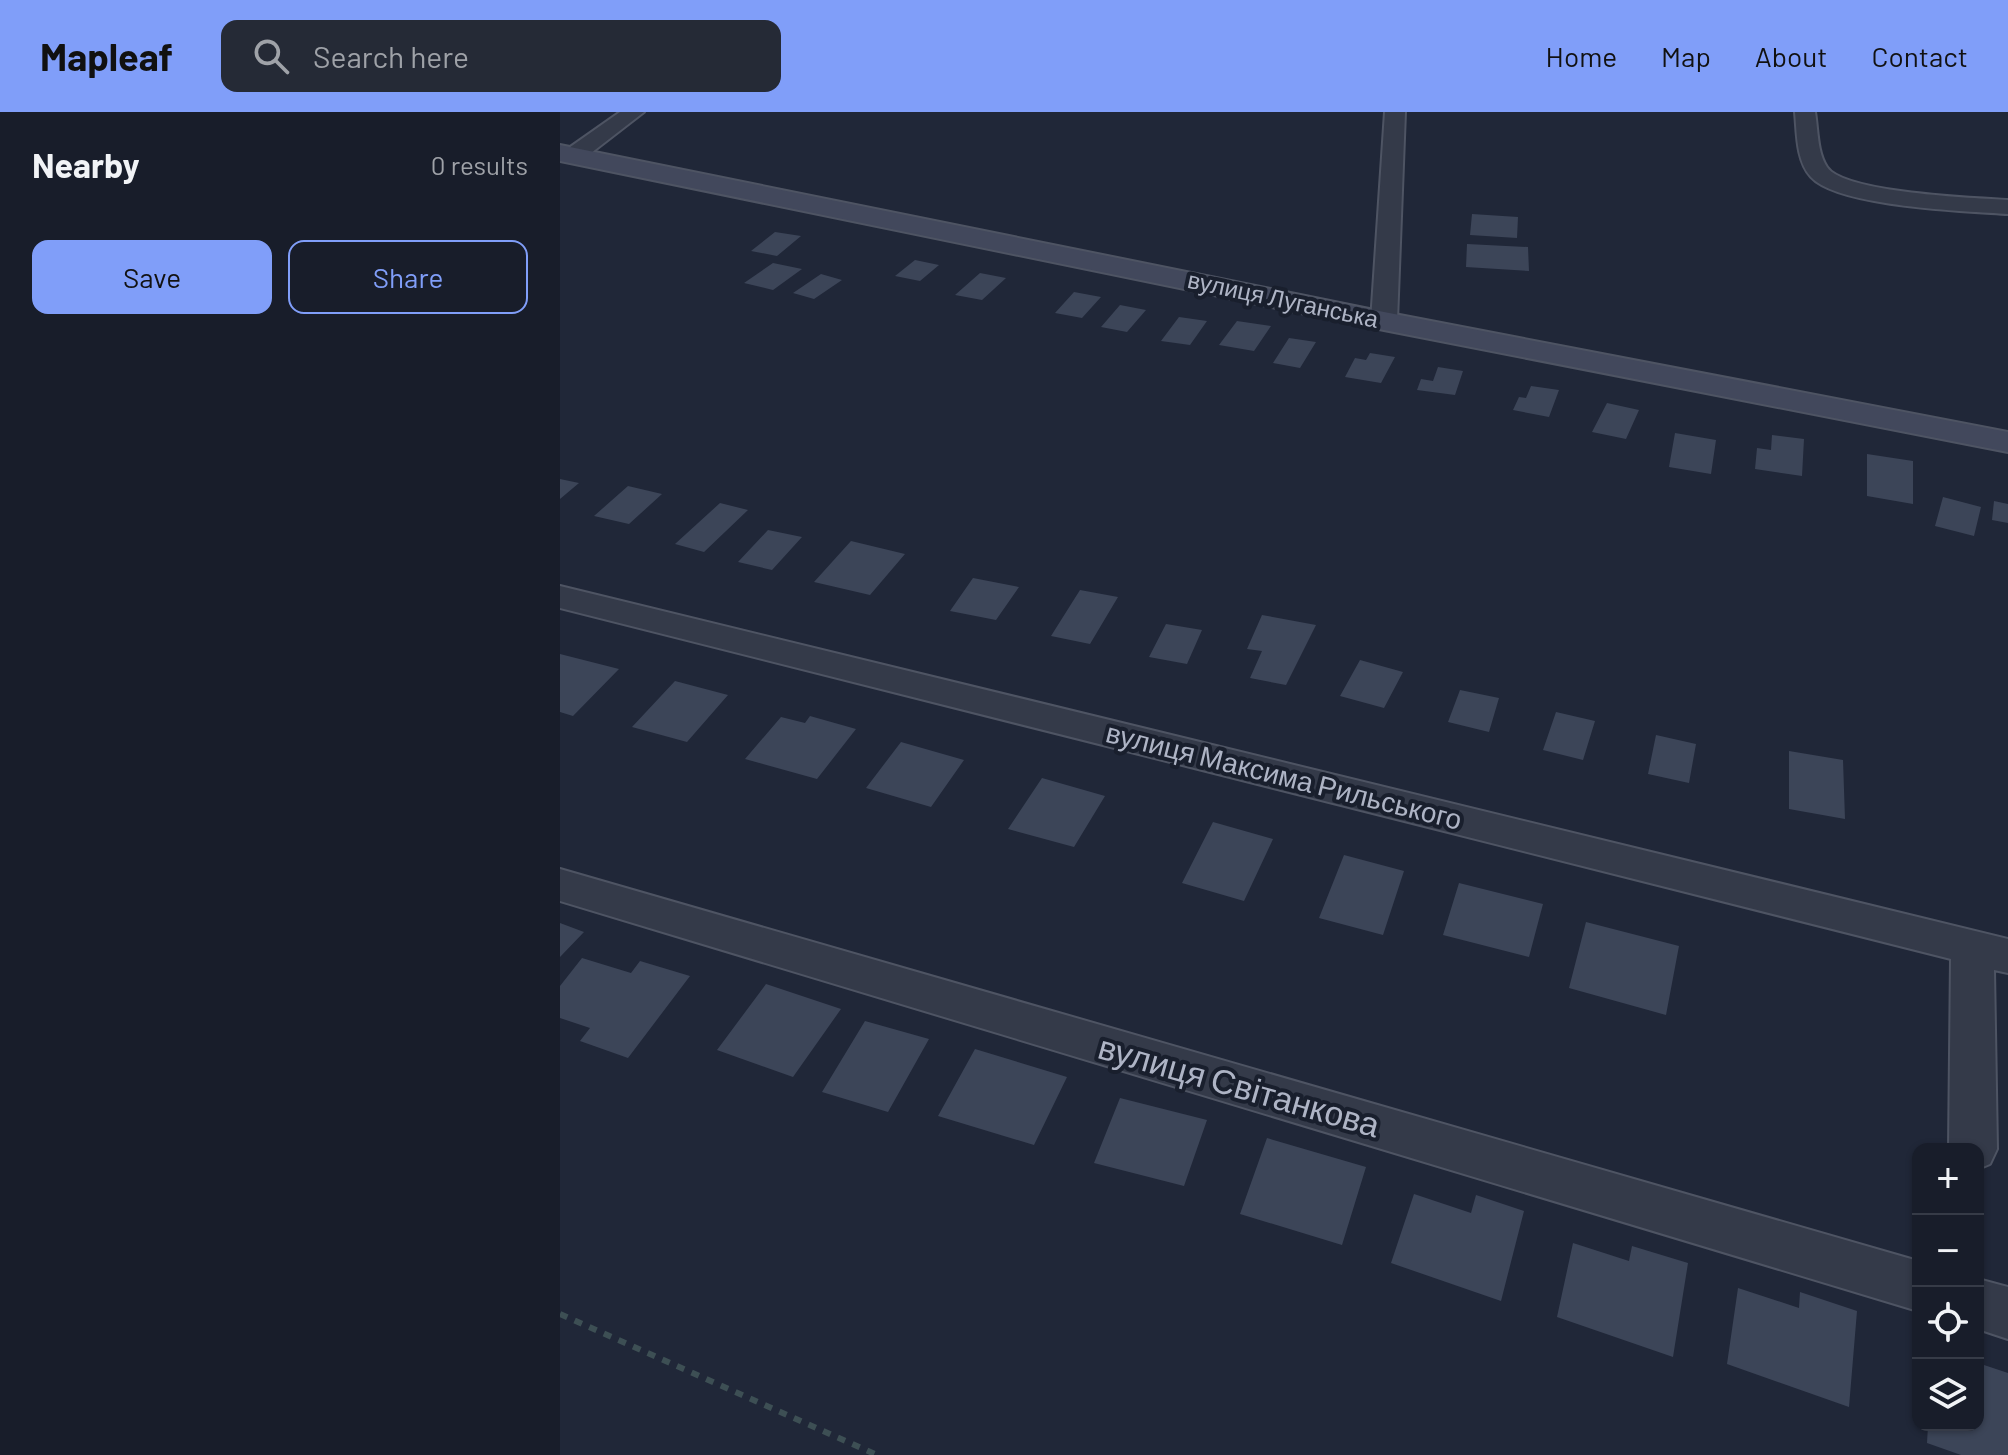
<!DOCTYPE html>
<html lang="en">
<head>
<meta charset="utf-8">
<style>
	:root { --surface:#181d2a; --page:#252a36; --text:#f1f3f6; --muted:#9fa2a8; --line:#363b47; --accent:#809ef9 }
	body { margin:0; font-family:Barlow,sans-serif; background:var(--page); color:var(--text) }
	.controls { position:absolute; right:24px; bottom:24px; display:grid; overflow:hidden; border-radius:16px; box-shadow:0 2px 6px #0004 }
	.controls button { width:72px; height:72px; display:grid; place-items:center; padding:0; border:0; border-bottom:2px solid var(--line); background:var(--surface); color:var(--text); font:40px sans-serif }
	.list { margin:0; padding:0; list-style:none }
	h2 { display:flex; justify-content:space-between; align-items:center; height:104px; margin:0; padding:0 32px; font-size:34px }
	h2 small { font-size:26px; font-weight:400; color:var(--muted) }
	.actions { display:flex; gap:16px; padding:24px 32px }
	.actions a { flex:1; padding:18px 0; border:2px solid var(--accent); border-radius:16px; text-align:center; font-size:28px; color:var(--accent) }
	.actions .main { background:var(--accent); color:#111 }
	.icon { flex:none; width:44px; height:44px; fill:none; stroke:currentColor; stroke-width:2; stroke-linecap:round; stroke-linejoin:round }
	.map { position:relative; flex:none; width:1448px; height:1343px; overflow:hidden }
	header { display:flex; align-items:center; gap:48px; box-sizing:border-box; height:112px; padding:0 40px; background:var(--accent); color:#111 }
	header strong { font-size:38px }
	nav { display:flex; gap:44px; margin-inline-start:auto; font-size:28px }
	.search { width:560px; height:72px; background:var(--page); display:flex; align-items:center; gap:20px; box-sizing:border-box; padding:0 28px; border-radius:16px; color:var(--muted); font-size:30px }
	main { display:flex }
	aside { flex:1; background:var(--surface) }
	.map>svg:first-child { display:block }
	.building { fill:#3c4558 }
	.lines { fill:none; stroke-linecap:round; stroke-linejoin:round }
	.minor-casing { stroke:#4e5463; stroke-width:4 }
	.secondary-casing { stroke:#4e5463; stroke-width:4 }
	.path { stroke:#3d4f54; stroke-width:6; stroke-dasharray:8 8; stroke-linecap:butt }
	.minor { fill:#343a49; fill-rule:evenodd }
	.secondary { fill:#42485c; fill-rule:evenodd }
	.labels { text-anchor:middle; stroke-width:8; stroke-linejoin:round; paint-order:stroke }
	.far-street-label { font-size:24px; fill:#aeb4c5; stroke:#191f2d }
	.street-label { font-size:28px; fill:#aeb4c5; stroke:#191f2d }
	.near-street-label { font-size:34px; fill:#aeb4c5; stroke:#191f2d }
</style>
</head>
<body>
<header>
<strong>Mapleaf</strong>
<div class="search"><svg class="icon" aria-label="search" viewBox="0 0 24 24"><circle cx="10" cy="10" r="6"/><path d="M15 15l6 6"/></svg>Search here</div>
<nav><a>Home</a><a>Map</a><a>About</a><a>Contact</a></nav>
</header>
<main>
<aside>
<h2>Nearby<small>0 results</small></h2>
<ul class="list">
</ul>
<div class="actions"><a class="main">Save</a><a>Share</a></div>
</aside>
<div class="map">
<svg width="1448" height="1343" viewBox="0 0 1448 1343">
	<rect width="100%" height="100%" fill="#202738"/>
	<!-- building -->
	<path class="building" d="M912 102 958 105 957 126 910 123Z
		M215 120 241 124 217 144 191 139Z
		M907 132 968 135 969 159 906 155Z
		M355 148 379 153 360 169 335 164Z
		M213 151 242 157 213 178 184 171Z
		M420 161 446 166 422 188 395 183Z
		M261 162 282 168 254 187 233 181Z
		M514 180 541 185 522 206 495 201Z
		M560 193 586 198 567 220 541 215Z
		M619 205 647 209 630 233 601 229Z
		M677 209 711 214 694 239 659 233Z
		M729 226 756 230 740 256 713 251Z
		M810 241 835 245 821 271 785 265 795 246 806 248Z
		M878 255 903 259 895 283 857 278 861 267 873 269Z
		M971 274 999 278 989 305 953 298 959 285 966 286Z
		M1047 291 1079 298 1066 327 1032 320Z
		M1115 321 1156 328 1151 362 1109 355Z
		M1212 323 1244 327 1242 364 1195 357 1197 336 1211 338Z
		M1307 342 1353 349V392L1307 384Z
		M0 367 19 371 0 387Z
		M68 374 102 382 69 412 34 404Z
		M1383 385 1421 395 1414 424 1375 414Z
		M1434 389 1448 392V411L1432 408Z
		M160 391 188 398 144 440 115 432Z
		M208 418 242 425 212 458 178 450Z
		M291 429 345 442 310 483 254 470Z
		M413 466 459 475 436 508 390 499Z
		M520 478 558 485 530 532 491 524Z
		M702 503 756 513 726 573 690 566 702 539 687 537Z
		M606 512 642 518 627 552 589 545Z
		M0 542 59 557 13 604 0 600Z
		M800 548 843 560 824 596 780 584Z
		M115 569 168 583 127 630 72 615Z
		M900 578 939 586 929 620 888 610Z
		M996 600 1035 609 1023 648 983 638Z
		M250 604 296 617 257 667 185 647 221 605 245 611Z
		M1096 623 1136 632 1129 671 1088 662Z
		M341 630 404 648 371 695 306 676Z
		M1229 639 1283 648 1285 707 1229 697Z
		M482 666 545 684 514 735 448 717Z
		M653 710 713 727 684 789 622 771Z
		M784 743 844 759 823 823 759 806Z
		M899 771 983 792 969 845 883 823Z
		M1026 810 1119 834 1106 903 1009 876Z
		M0 811 24 820 0 845Z
		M22 846 71 861 80 849 130 864 68 946 20 929 30 916 0 906V874Z
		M206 872 281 897 233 965 157 938Z
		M305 909 369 927 328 1000 262 980Z
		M415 937 507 965 474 1033 378 1004Z
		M560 986 647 1008 624 1074 534 1051Z
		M707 1026 806 1055 782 1133 680 1102Z
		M854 1082 911 1101 916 1083 964 1099 941 1189 831 1151Z
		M1013 1131 1069 1149 1072 1134 1128 1151 1113 1245 997 1205Z
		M1178 1176 1239 1196 1240 1180 1297 1199 1289 1295 1167 1252Z
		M1418 1251 1448 1261V1343H1401L1367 1331 1368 1313H1418Z"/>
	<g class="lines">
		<defs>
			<path id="minor" d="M60 0H84L22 48H6L3 43 6 38Z
				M825 0H845L837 209 824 217 811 209Z
				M1235 0H1255C1258 17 1257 40 1267 55 1284 81 1415 86 1448 88V102C1406 99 1278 95 1251 65 1236 49 1237 20 1235 0Z
				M0 474 1448 827V861L1434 858 1437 1037 1430 1052 1418 1057V1037H1389L1391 847 0 496Z
				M0 757 1358 1149V1199L0 789Z
				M1418 1167 1448 1175V1227L1418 1217Z"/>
			<path id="secondary" d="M0 33 824 200 1448 320V340L824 218 0 49Z"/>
		</defs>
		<!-- minor casing -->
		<use href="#minor" class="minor-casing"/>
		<!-- secondary casing -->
		<use href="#secondary" class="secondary-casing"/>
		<!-- path -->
		<path class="path" d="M0 1202 317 1343"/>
		<!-- minor -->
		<use href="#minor" class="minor"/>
		<!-- secondary -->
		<use href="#secondary" class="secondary"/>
	</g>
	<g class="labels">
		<!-- far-street labels -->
		<g class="far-street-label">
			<text transform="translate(723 188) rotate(12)" y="8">вулиця Луганська</text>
		</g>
		<!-- street labels -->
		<g class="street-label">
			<text transform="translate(724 664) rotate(14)" y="10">вулиця Максима Рильського</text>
		</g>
		<!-- near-street labels -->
		<g class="near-street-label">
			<text transform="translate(679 974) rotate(16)" y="12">вулиця Світанкова</text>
		</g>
	</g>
</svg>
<div class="controls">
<button>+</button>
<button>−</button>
<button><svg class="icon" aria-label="locate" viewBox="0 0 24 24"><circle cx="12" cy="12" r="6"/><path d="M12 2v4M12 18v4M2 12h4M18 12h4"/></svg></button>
<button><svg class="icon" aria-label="layers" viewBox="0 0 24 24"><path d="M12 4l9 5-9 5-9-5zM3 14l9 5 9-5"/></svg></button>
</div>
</div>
</main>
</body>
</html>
